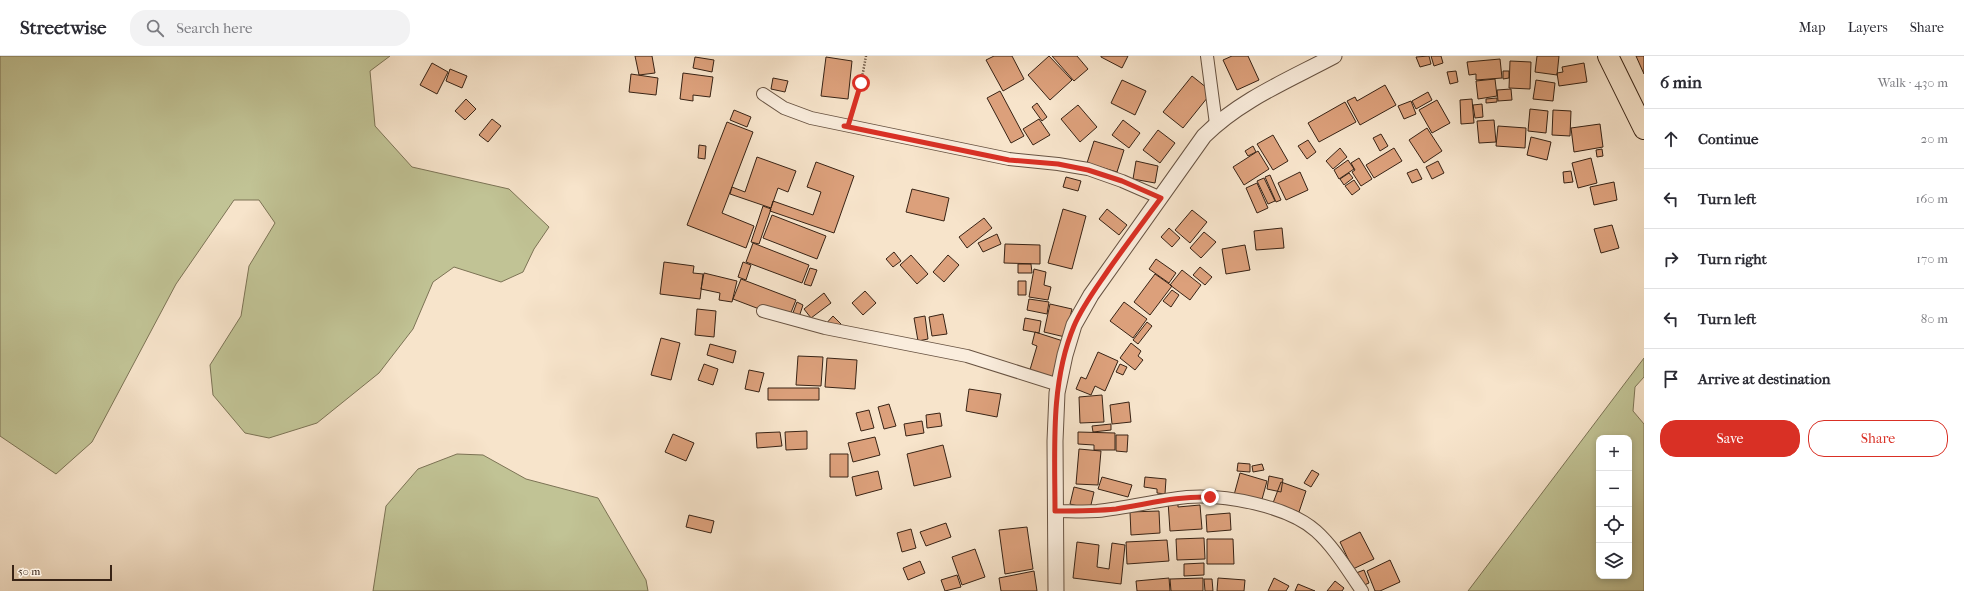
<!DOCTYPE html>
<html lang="en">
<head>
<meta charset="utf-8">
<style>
	:root { --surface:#fff; --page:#f2f2f3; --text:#2b2b33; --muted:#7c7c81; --line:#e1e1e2; --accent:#d93025 }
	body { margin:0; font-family:"IM FELL French Canon",serif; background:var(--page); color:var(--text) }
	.controls { position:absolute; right:12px; bottom:12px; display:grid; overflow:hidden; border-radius:8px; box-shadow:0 2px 6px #0003 }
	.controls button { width:36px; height:36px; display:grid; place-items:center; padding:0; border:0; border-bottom:1px solid var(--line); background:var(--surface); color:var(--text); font:20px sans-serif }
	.scale { position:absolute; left:12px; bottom:10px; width:100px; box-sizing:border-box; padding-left:4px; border:2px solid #382315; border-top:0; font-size:11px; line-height:14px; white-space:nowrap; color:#382315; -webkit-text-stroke:3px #faeddd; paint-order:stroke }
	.stop { position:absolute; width:12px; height:12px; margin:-9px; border:3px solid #d93025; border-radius:50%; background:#fff }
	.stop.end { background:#d93025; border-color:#fff; box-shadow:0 1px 4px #0008 }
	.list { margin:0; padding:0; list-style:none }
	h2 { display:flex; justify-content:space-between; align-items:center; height:52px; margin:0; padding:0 16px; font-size:17px }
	h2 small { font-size:13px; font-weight:400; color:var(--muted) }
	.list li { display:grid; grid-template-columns:26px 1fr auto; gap:12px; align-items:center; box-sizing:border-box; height:60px; padding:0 16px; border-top:1px solid var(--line) }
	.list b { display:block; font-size:15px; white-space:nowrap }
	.list em { font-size:13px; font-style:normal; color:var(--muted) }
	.actions { display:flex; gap:8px; padding:12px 16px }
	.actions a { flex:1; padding:9px 0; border:1px solid var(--accent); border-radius:16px; text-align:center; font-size:14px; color:var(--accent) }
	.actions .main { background:var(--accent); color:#fff }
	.icon { flex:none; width:22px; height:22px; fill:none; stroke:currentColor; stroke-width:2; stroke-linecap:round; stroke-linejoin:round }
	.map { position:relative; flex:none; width:1644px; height:535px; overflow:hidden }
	header { display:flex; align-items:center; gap:24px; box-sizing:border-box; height:56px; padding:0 20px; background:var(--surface); border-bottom:1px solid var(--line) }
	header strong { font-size:19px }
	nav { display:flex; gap:22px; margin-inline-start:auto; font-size:14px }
	.search { width:280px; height:36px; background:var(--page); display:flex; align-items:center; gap:10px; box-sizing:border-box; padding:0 14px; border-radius:16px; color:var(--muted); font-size:15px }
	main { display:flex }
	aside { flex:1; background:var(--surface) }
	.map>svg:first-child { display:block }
	.green { fill:#c1c395; stroke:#7c7355; fill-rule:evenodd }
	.building { fill:#dca07b; stroke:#382315 }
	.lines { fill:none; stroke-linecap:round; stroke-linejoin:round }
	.minor-casing { stroke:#685342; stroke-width:14 }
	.tertiary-casing { stroke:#685342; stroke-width:17 }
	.trunk-casing { stroke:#382315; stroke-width:22 }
	.path { stroke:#382315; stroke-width:2.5; stroke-dasharray:1 2; stroke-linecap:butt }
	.minor { stroke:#faeddd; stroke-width:12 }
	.tertiary { stroke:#faeddd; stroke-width:15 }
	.trunk { stroke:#f7e4cb; stroke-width:20 }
	.route { stroke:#d93025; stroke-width:5 }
</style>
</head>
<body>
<header>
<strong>Streetwise</strong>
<div class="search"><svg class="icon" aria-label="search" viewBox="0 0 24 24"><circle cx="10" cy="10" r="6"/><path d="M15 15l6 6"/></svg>Search here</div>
<nav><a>Map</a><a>Layers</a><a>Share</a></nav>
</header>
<main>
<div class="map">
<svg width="1644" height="535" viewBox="0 0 1644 535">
	<rect width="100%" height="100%" fill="#f7e4cb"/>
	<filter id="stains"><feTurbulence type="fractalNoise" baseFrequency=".005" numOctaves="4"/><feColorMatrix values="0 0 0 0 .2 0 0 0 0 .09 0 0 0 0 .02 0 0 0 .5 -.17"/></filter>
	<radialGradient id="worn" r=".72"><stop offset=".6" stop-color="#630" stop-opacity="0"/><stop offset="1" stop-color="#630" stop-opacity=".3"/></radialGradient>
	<!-- green -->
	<path class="green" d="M0 0H390L370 15 375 70 412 111 509 133 549 171 534 193 523 216 501 226 454 211 433 226 413 273 379 317 317 367 269 382 245 377 213 339 210 309 241 260 249 210 275 167 259 144H234L176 228 92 386 56 418 0 380Z
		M1644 302V321L1635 331 1633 355 1644 368V535H1468ZM1599 382H1629V520H1599Z
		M457 398 483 399 526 423 598 442 646 524 648 535H373L386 450 418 413Z"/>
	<!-- building -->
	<path class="building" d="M635 0H652L655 17 639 19Z
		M994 0H1012L1024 23 1003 35 986 4Z
		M1049 0 1072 24 1050 44 1028 19Z
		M1052 0H1077L1088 13 1074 25Z
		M1101 0H1128L1122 12 1101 1Z
		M1232 0H1248L1259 24 1237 34 1223 4Z
		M1429 0 1431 8 1420 11 1416 1Z
		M1431 0H1441L1443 7 1434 10Z
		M1537 0H1559L1557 19 1535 16Z
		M1636 0H1644V18Z
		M695 1 714 4 712 16 693 12Z
		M826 1 852 5 848 43 821 40Z
		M1500 3 1502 22 1476 24V18L1469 19 1467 6Z
		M1510 5 1531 6 1530 33 1509 32Z
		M432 7 448 16 437 38 420 29Z
		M1584 7 1587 26 1559 30 1557 17 1563 16 1562 11Z
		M450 13 467 20 462 32 446 25Z
		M1456 15 1458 26 1450 28 1447 16Z
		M1503 15H1509V22L1503 23Z
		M683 17 713 21 710 41 693 39V45L680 43Z
		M631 18 658 22 656 39 629 36Z
		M1192 20 1212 36 1183 72 1163 56Z
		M773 22 788 25 785 36 771 33Z
		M1495 23 1497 40 1478 43 1476 25Z
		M1122 24 1146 35 1135 59 1111 47Z
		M1536 24 1555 27 1553 45 1533 43Z
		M1385 29 1396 49 1360 69 1347 45 1355 41 1357 45Z
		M1511 33 1512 44 1498 45 1497 34Z
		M1000 35 1024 80 1011 87 987 42Z
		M1428 36 1432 44 1416 53 1412 45Z
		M1497 42V46L1486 47V43Z
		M466 43 476 53 465 64 455 55Z
		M1472 43 1474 67 1461 68 1460 44Z
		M1437 44 1450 67 1432 77 1419 54Z
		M1411 45 1416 58 1404 63 1398 50Z
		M1345 46 1356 66 1319 86 1308 67Z
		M1037 47 1047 61 1042 65 1032 51Z
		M1482 48 1483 61 1475 62 1473 49Z
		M1078 49 1097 71 1080 86 1061 63Z
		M1530 53 1548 55 1546 77 1528 75Z
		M734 54 751 61 747 71 730 64Z
		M1553 54 1571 55 1570 80 1552 79Z
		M492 63 501 70 488 86 479 79Z
		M1039 63 1050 79 1033 89 1023 73Z
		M1123 64 1140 77 1129 92 1112 79Z
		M1494 64 1496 86 1479 87 1477 65Z
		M727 66 753 76 722 157 754 170 746 192 687 169Z
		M1600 68 1603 91 1574 96 1571 72Z
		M1498 70 1526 72 1525 92 1496 90Z
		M1427 72 1442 95 1424 107 1409 84Z
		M1158 74 1175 87 1160 107 1143 94Z
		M1381 78 1388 90 1380 95 1373 82Z
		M1273 79 1288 105 1273 114 1257 88Z
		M1531 81 1551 86 1547 104 1527 99Z
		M1308 84 1316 96 1307 103 1298 90Z
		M1094 85 1124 94 1117 116 1087 107Z
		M699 89 706 90 705 103 698 102Z
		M1253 90 1256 96 1248 100 1245 95Z
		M1340 92 1347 101 1333 113 1326 105Z
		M1394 92 1402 105 1374 122 1366 109Z
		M1602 93 1603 100 1597 101 1596 94Z
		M1258 95 1269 113 1244 129 1233 111Z
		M757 101 796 115 788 136 778 132 771 152 730 138 732 131 745 136Z
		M1359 102 1372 123 1361 130 1352 116 1355 114 1351 107Z
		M1591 102 1597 127 1578 132 1572 107Z
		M1348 104 1354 113 1339 123 1334 114Z
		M1136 105 1158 110 1155 127 1133 123Z
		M1438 105 1444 117 1432 123 1426 111Z
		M816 106 854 120 834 177 770 155 773 145 813 159 821 136 807 131Z
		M1417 113 1422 123 1412 127 1407 117Z
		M1571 115 1573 126 1564 127 1563 116Z
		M1300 116 1308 134 1286 144 1278 127Z
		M1349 117 1353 122 1344 129 1340 123Z
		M1270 119 1281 144 1276 146 1265 121Z
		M1066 121 1081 125 1078 135 1063 131Z
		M1264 122 1275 145 1268 148 1257 125Z
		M1354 124 1360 133 1352 139 1345 130Z
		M1614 126 1617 144 1594 149 1590 131Z
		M1257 127 1268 152 1257 157 1246 132Z
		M912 133 949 142 944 165 906 156Z
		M763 150 771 153 759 188 751 186Z
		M1063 153 1086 160 1072 213 1048 207Z
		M1107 153 1127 169 1119 179 1099 163Z
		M1192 154 1207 166 1190 187 1175 174Z
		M772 159 826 180 817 203 763 182Z
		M984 162 992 172 967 192 959 181Z
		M1612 169 1619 192 1601 197 1594 173Z
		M1169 172 1180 182 1172 191 1161 181Z
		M1282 172 1284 192 1256 194 1254 175Z
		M1204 176 1216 186 1201 202 1190 192Z
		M997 178 1001 188 983 196 978 187Z
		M753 187 809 209 802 227 746 206Z
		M1005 188 1040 189V208L1004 207Z
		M1245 189 1250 214 1226 218 1222 193Z
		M894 196 901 205 893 211 886 203Z
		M911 199 928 218 917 228 900 209Z
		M948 199 959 209 944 226 933 216Z
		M1156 203 1176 217 1169 227 1149 213Z
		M664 206 694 210 693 217 703 218 700 243 660 238Z
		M743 206 751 209 746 224 738 221Z
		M1018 208H1031L1032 217H1018Z
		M1200 211 1212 221 1205 229 1193 219Z
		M810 212 817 214 811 230 804 228Z
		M1034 213 1046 216 1044 229 1051 231 1048 244 1029 241Z
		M1182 214 1201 229 1190 244 1170 229Z
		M704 217 737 225 732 246 719 244 720 237 701 233Z
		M1155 218 1172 230 1150 259 1134 246Z
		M741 223 796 244 788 264 733 243Z
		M1018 225H1026V239H1018Z
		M1172 234 1179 239 1171 251 1163 245Z
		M865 235 876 247 863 259 852 247Z
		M824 237 831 247 811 262 804 253Z
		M1029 243 1049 246 1047 258 1027 254Z
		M797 246 803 249 797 267 790 265Z
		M1124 246 1147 263 1133 282 1110 265Z
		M1050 248 1072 253 1065 281 1044 276Z
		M697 253 716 255 714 281 695 279Z
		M943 258 947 278 932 280 929 261Z
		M833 260 841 268 832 278 823 271Z
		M925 260 928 283 918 285 914 262Z
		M1025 262 1041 265 1039 277 1023 274Z
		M1147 266 1152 270 1138 288 1133 284Z
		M1035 276 1063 285 1052 323 1029 317 1037 290 1032 288Z
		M661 282 680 287 671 324 651 319Z
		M1131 287 1141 295 1138 300 1143 304 1135 314 1120 302Z
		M710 288 736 295 733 307 707 299Z
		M1098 296 1118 305 1105 335 1095 330 1091 339 1076 333 1081 321 1086 323Z
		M798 300 823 301 821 330 796 329Z
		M827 302 857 304 855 333 825 331Z
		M704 308 718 313 713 329 698 324Z
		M1120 308 1127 311 1123 319 1116 316Z
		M749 314 764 317 759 336 745 333Z
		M768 332H819V344H768Z
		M969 333 1001 338 997 361 966 355Z
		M1102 339 1104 366 1080 367 1079 341Z
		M1129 346 1131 366 1112 368 1110 349Z
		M889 348 896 370 884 373 878 351Z
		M869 354 874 372 861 375 856 357Z
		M940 357 942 370 927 372 926 359Z
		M922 365 924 377 906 380 904 368Z
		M1111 368V374L1093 376 1092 370Z
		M807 375V393L786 394 785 376Z
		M780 376 782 390 757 392 756 377Z
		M1078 376 1115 377V394H1094V389L1078 388Z
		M673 378 694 387 686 405 665 396Z
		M1116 379H1128L1127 396 1116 395Z
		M875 381 880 399 853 406 848 387Z
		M943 389 951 421 914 430 907 398Z
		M1079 393 1101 395 1098 429 1076 428Z
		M830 398H848V421H830Z
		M1238 407 1250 408V416L1237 415Z
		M1262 408 1264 414 1253 416 1252 410Z
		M1312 414 1319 418 1311 431 1304 427Z
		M878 415 882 433 856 440 852 421Z
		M1240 417 1267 425 1261 447 1234 439Z
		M1269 420 1283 423 1281 436 1267 433Z
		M1102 421 1132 429 1128 441 1098 433Z
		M1145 421 1166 423 1165 438 1157 437V433L1144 431Z
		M1281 426 1306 435 1299 456 1273 447Z
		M1074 431 1094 436 1090 453 1070 448Z
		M1178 444V451L1200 449 1202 473 1170 475 1168 445Z
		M1159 455 1160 477 1131 479 1130 456Z
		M1230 457 1231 474 1207 476 1206 459Z
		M689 459 714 465 711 477 686 471Z
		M946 467 951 481 926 490 920 476Z
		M1027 471 1033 513 1005 518 999 474Z
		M911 473 916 492 902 496 897 477Z
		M1360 476 1374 503 1353 513 1340 486Z
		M1204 482 1205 503 1177 504 1176 483Z
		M1207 483H1233L1234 508H1207Z
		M1167 484 1169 505 1127 508 1126 486Z
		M1077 486 1099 489 1097 511 1109 513 1112 487 1125 489 1121 528 1073 522Z
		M975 493 985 521 962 529 952 501Z
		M1390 504 1400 526 1380 535H1375L1367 515Z
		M920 505 925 517 908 524 903 512Z
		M1204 507V519L1184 520V508Z
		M1364 514 1369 527 1362 530 1356 517Z
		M1034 515 1037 535H1001L999 522Z
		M957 519 961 531 945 535 941 524Z
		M1169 522 1170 535H1137L1136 525Z
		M1203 522V535H1171L1170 523Z
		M1218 522 1245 524 1244 535H1217Z
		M1274 522 1289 530 1286 535H1268Z
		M1204 523H1212L1213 535H1205Z
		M1335 525 1344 532 1342 535H1327Z
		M1298 528 1315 535H1295Z"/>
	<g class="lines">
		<defs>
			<path id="minor" d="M1207 0 1216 68
				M763 38 784 52 811 62 1009 103 1058 108 1088 113 1122 125 1161 142
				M763 255 825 272 967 300 1059 329
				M1055 455C1069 455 1083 456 1097 455 1127 452 1157 444 1187 441 1224 438 1288 450 1316 475 1334 491 1348 515 1362 535"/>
			<path id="tertiary" d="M1056 535 1055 385 1057 337 1065 299 1074 269 1091 239 1204 80C1240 44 1289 24 1334 0"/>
			<path id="trunk" d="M1608 0 1644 73"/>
		</defs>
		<!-- minor casing -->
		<use href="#minor" class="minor-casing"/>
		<!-- tertiary casing -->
		<use href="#tertiary" class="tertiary-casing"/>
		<!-- trunk casing -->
		<use href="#trunk" class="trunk-casing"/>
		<!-- path -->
		<path class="path" d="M852 59 861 27 866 0"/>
		<!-- minor -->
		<use href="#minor" class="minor"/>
		<!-- tertiary -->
		<use href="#tertiary" class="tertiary"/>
		<!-- trunk -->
		<use href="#trunk" class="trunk"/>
	</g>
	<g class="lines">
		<!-- route -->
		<path class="route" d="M861 27 848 70H844L1009 104 1058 108 1088 114 1122 125 1161 142C1144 165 1126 189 1109 213 1097 231 1083 249 1074 270 1050 327 1055 394 1055 455 1075 455 1096 455 1116 453 1149 448 1177 440 1210 441"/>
	</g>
	<rect width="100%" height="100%" filter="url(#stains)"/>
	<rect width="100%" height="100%" fill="url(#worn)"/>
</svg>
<div class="controls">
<button>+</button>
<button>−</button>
<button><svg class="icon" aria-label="locate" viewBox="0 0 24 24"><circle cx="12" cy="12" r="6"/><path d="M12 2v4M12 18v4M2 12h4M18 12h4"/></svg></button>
<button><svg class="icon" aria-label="layers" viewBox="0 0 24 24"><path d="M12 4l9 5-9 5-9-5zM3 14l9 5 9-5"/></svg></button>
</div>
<div class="scale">50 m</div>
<div class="stop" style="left:861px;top:27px"></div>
<div class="stop end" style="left:1210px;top:441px"></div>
</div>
<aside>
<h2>6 min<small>Walk · 430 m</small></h2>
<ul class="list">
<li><svg class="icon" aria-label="ahead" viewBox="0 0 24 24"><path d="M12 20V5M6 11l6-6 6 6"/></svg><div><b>Continue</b></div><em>20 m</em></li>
<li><svg class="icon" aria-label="left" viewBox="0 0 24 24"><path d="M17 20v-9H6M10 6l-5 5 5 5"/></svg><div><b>Turn left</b></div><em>160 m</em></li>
<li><svg class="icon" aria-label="right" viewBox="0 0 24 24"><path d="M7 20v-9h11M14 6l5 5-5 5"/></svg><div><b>Turn right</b></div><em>170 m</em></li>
<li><svg class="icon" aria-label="left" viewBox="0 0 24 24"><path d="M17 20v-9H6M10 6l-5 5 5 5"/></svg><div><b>Turn left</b></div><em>80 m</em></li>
<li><svg class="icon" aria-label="arrive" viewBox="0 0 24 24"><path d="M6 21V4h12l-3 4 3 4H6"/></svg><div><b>Arrive at destination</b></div></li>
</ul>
<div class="actions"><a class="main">Save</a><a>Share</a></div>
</aside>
</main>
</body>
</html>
